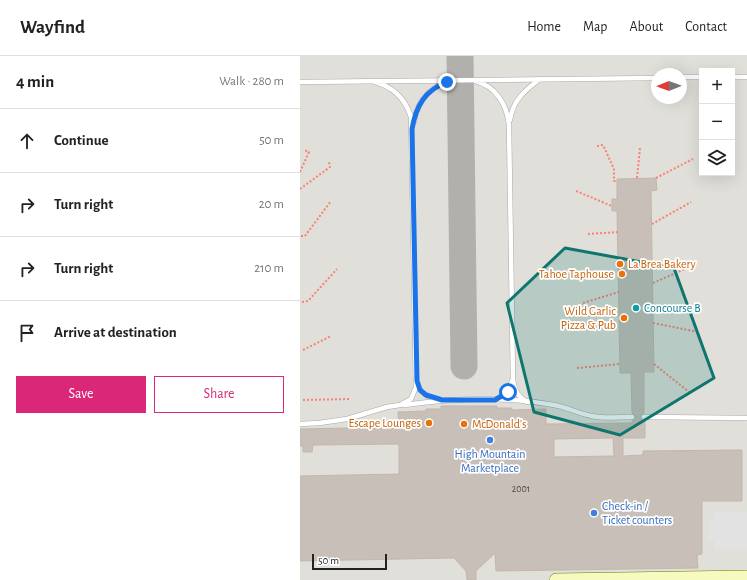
<!DOCTYPE html>
<html lang="en">
<head>
<meta charset="utf-8">
<style>
	:root { --surface:#fff; --page:#f6f6f6; --text:#222; --muted:#767676; --line:#e0e0e0; --accent:#db2777 }
	body { margin:0; font-family:"Alegreya Sans",sans-serif; background:var(--page); color:var(--text) }
	.controls { position:absolute; right:12px; top:12px; display:grid; overflow:hidden; border-radius:0px; box-shadow:0 4px 16px #0002 }
	.controls button { width:36px; height:36px; display:grid; place-items:center; padding:0; border:0; border-bottom:1px solid var(--line); background:var(--surface); color:var(--text); font:20px sans-serif }
	.compass { position:absolute; left:351px; top:12px; width:36px; height:36px; border-radius:50%; background:var(--surface); box-shadow:0 4px 16px #0002; rotate:269deg }
	.scale { position:absolute; left:12px; bottom:10px; width:75px; box-sizing:border-box; padding-left:4px; border:2px solid #222; border-top:0; font-size:11px; line-height:14px; white-space:nowrap; color:#222; -webkit-text-stroke:3px #fff; paint-order:stroke }
	.stop { position:absolute; width:12px; height:12px; margin:-9px; border:3px solid #1a73e8; border-radius:50%; background:#fff }
	.stop.end { background:#1a73e8; border-color:#fff; box-shadow:0 1px 4px #0008 }
	.list { margin:0; padding:0; list-style:none }
	h2 { display:flex; justify-content:space-between; align-items:center; height:52px; margin:0; padding:0 16px; font-size:17px }
	h2 small { font-size:13px; font-weight:400; color:var(--muted) }
	.list li { display:grid; grid-template-columns:26px 1fr auto; gap:12px; align-items:center; box-sizing:border-box; height:64px; padding:0 16px; border-top:1px solid var(--line) }
	.list b { display:block; font-size:15px; white-space:nowrap }
	.list em { font-size:13px; font-style:normal; color:var(--muted) }
	.actions { display:flex; gap:8px; padding:12px 16px }
	.actions a { flex:1; padding:9px 0; border:1px solid var(--accent); border-radius:0px; text-align:center; font-size:14px; color:var(--accent) }
	.actions .main { background:var(--accent); color:#fff }
	.icon { flex:none; width:22px; height:22px; fill:none; stroke:currentColor; stroke-width:2; stroke-linecap:round; stroke-linejoin:round }
	.map { position:relative; flex:none; width:447px; height:524px; overflow:hidden }
	header { display:flex; align-items:center; gap:24px; box-sizing:border-box; height:56px; padding:0 20px; background:var(--surface); border-bottom:1px solid var(--line) }
	header strong { font-size:19px }
	nav { display:flex; gap:22px; margin-inline-start:auto; font-size:14px }
	main { display:flex }
	aside { flex:1; background:var(--surface) }
	.map>svg:first-child { display:block }
	.airport { fill:#e1dfda; fill-rule:evenodd }
	.parking { fill:#e2e2e2 }
	.lines { fill:none; stroke-linecap:round; stroke-linejoin:round }
	.taxiway { stroke:#b1b0ac; stroke-width:27 }
	.building { fill:#c7bfb8; stroke:#c4b6ab; fill-rule:evenodd }
	.service-casing { stroke:#a9a9a9; stroke-width:5.5 }
	.secondary-casing { stroke:#707d05; stroke-width:14 }
	.path { stroke:#fa8072; stroke-width:2; stroke-dasharray:2 2; stroke-linecap:butt }
	.service { stroke:#fff; stroke-width:4.5 }
	.secondary { stroke:#f7fabf; stroke-width:13 }
	.route { stroke:#1a73e8; stroke-width:5 }
	.marked { fill:#0f766e; fill-opacity:0.2; stroke:#0f766e; stroke-width:3; stroke-linejoin:round }
	.food-dot { fill:#e8710a; stroke:#fff; stroke-width:1.5 }
	.culture-dot { fill:#0f9aa8; stroke:#fff; stroke-width:1.5 }
	.shop-dot { fill:#3f7fe0; stroke:#fff; stroke-width:1.5 }
	.labels { text-anchor:middle; stroke-width:3.5; stroke-linejoin:round; paint-order:stroke }
	.number-label { font-size:10px; fill:#4b4948 }
	.food-label { font-size:12px; fill:#c56008; stroke:#fff; text-anchor:end }
	.culture-label { font-size:12px; fill:#0d838f; stroke:#fff; text-anchor:start }
	.shop-label { font-size:12px; fill:#366cbe; stroke:#fff }
</style>
</head>
<body>
<header>
<strong>Wayfind</strong>
<nav><a>Home</a><a>Map</a><a>About</a><a>Contact</a></nav>
</header>
<main>
<aside>
<h2>4 min<small>Walk · 280 m</small></h2>
<ul class="list">
<li><svg class="icon" aria-label="ahead" viewBox="0 0 24 24"><path d="M12 20V5M6 11l6-6 6 6"/></svg><div><b>Continue</b></div><em>50 m</em></li>
<li><svg class="icon" aria-label="right" viewBox="0 0 24 24"><path d="M7 20v-9h11M14 6l5 5-5 5"/></svg><div><b>Turn right</b></div><em>20 m</em></li>
<li><svg class="icon" aria-label="right" viewBox="0 0 24 24"><path d="M7 20v-9h11M14 6l5 5-5 5"/></svg><div><b>Turn right</b></div><em>210 m</em></li>
<li><svg class="icon" aria-label="arrive" viewBox="0 0 24 24"><path d="M6 21V4h12l-3 4 3 4H6"/></svg><div><b>Arrive at destination</b></div></li>
</ul>
<div class="actions"><a class="main">Save</a><a>Share</a></div>
</aside>
<div class="map">
<svg width="447" height="524" viewBox="0 0 447 524">
	<rect width="100%" height="100%" fill="#f2efe9"/>
	<!-- airport -->
	<path class="airport" d="M0 0H447V524H0ZM402 15H432V117H402ZM357 18H381V42H357Z"/>
	<!-- parking -->
	<path class="parking" d="M413 456H447V493H414V484H409V466H413Z"/>
	<g class="lines">
		<!-- taxiway -->
		<path class="taxiway" d="M160 0 164 310"/>
	</g>
	<!-- building -->
	<path class="building" d="M356 122 357 134 351 135 354 316H344V357L341 359 340 361 342 364 345 365V382H323V400L343 399V395L442 394V445H402V498L397 499 398 512 196 515 195 497 176 515V524H167L166 515 154 502 0 505V420L99 418V388L13 389 12 396H3V390H0V373L99 371 98 356 126 355V353H141V350H197V352H212V354L246 353V368L332 367V365L335 363 336 361 332 357 331 317H320L317 155H312V143H317V123ZM313 382 314 400 254 401V383Z"/>
	<g class="lines">
		<defs>
			<path id="service" d="M381 21H402
				M432 21H447
				M175 25C196 30 207 49 209 69L213 324C214 334 218 341 227 346
				M0 26 357 22
				M210 64C213 44 225 34 240 23
				M114 66C117 46 129 32 149 25
				M118 328C121 338 128 341 138 343
				M197 343 208 336 212 325
				M104 349C152 342 205 340 254 349 267 351 279 358 292 360 305 363 318 361 332 361
				M344 361 447 362
				M0 368 19 367 47 363 87 351 100 349 111 343 116 331 111 61C105 41 92 30 72 25"/>
			<path id="secondary" d="M256 524 447 521"/>
		</defs>
		<!-- service casing -->
		<use href="#service" class="service-casing"/>
		<!-- secondary casing -->
		<use href="#secondary" class="secondary-casing"/>
		<!-- path -->
		<path class="path" d="M297 90 303 89 314 113V125H317
			M0 116 9 96 4 94
			M337 122 340 92
			M356 122 393 103
			M0 133 30 111 29 106
			M276 135 312 150
			M352 168 391 146
			M288 178 318 176
			M1 180H5L31 145
			M353 227 385 213
			M2 246 8 245 37 213
			M283 247 319 236
			M353 267 398 276
			M3 294 31 280
			M354 308 389 336
			M277 312 320 308
			M3 344 50 343"/>
		<!-- service -->
		<use href="#service" class="service"/>
		<!-- secondary -->
		<use href="#secondary" class="secondary"/>
	</g>
	<g class="lines">
		<!-- route -->
		<path class="route" d="M147 26C125 34 116 50 112 73L117 325 120 334 126 339 142 344H195L208 336"/>
	</g>
	<!-- marked area -->
	<path class="marked" d="M265 192 374 212 414 322 320 379 234 356 207 247Z"/>
	<!-- markers -->
	<g class="food-dot">
		<circle cx="320" cy="208" r="4"/>
		<circle cx="322" cy="218" r="4"/>
		<circle cx="324" cy="262" r="4"/>
		<circle cx="129" cy="367" r="4"/>
		<circle cx="164" cy="368" r="4"/>
	</g>
	<circle class="culture-dot" cx="336" cy="252" r="4"/>
	<g class="shop-dot">
		<circle cx="190" cy="384" r="4"/>
		<circle cx="294" cy="457" r="4"/>
	</g>
	<g class="labels">
		<!-- number labels -->
		<g class="number-label">
			<text x="221" y="436">2001</text>
		</g>
		<!-- food labels -->
		<g class="food-label">
			<text x="328" y="212" text-anchor="start">La Brea Bakery</text>
			<text x="314" y="222">Tahoe Taphouse</text>
			<text x="316" y="259">Wild Garlic<tspan x="316" dy="14">Pizza &amp; Pub</tspan></text>
			<text x="121" y="371">Escape Lounges</text>
			<text x="172" y="372" text-anchor="start">McDonald's</text>
		</g>
		<!-- culture labels -->
		<g class="culture-label">
			<text x="344" y="256">Concourse B</text>
		</g>
		<!-- shop labels -->
		<g class="shop-label">
			<text x="190" y="402">High Mountain<tspan x="190" dy="14">Marketplace</tspan></text>
			<text x="302" y="454" text-anchor="start">Check-in /<tspan x="302" dy="14">Ticket counters</tspan></text>
		</g>
	</g>
</svg>
<div class="controls">
<button>+</button>
<button>−</button>
<button><svg class="icon" aria-label="layers" viewBox="0 0 24 24"><path d="M12 4l9 5-9 5-9-5zM3 14l9 5 9-5"/></svg></button>
</div>
<svg class="compass" viewBox="-18 -18 36 36"><path d="M0-13l5 13h-10z" fill="#e53935"/><path d="M0 13l5-13h-10z" fill="#767676"/></svg>
<div class="scale">50 m</div>
<div class="stop" style="left:208px;top:336px"></div>
<div class="stop end" style="left:147px;top:26px"></div>
</div>
</main>
</body>
</html>
